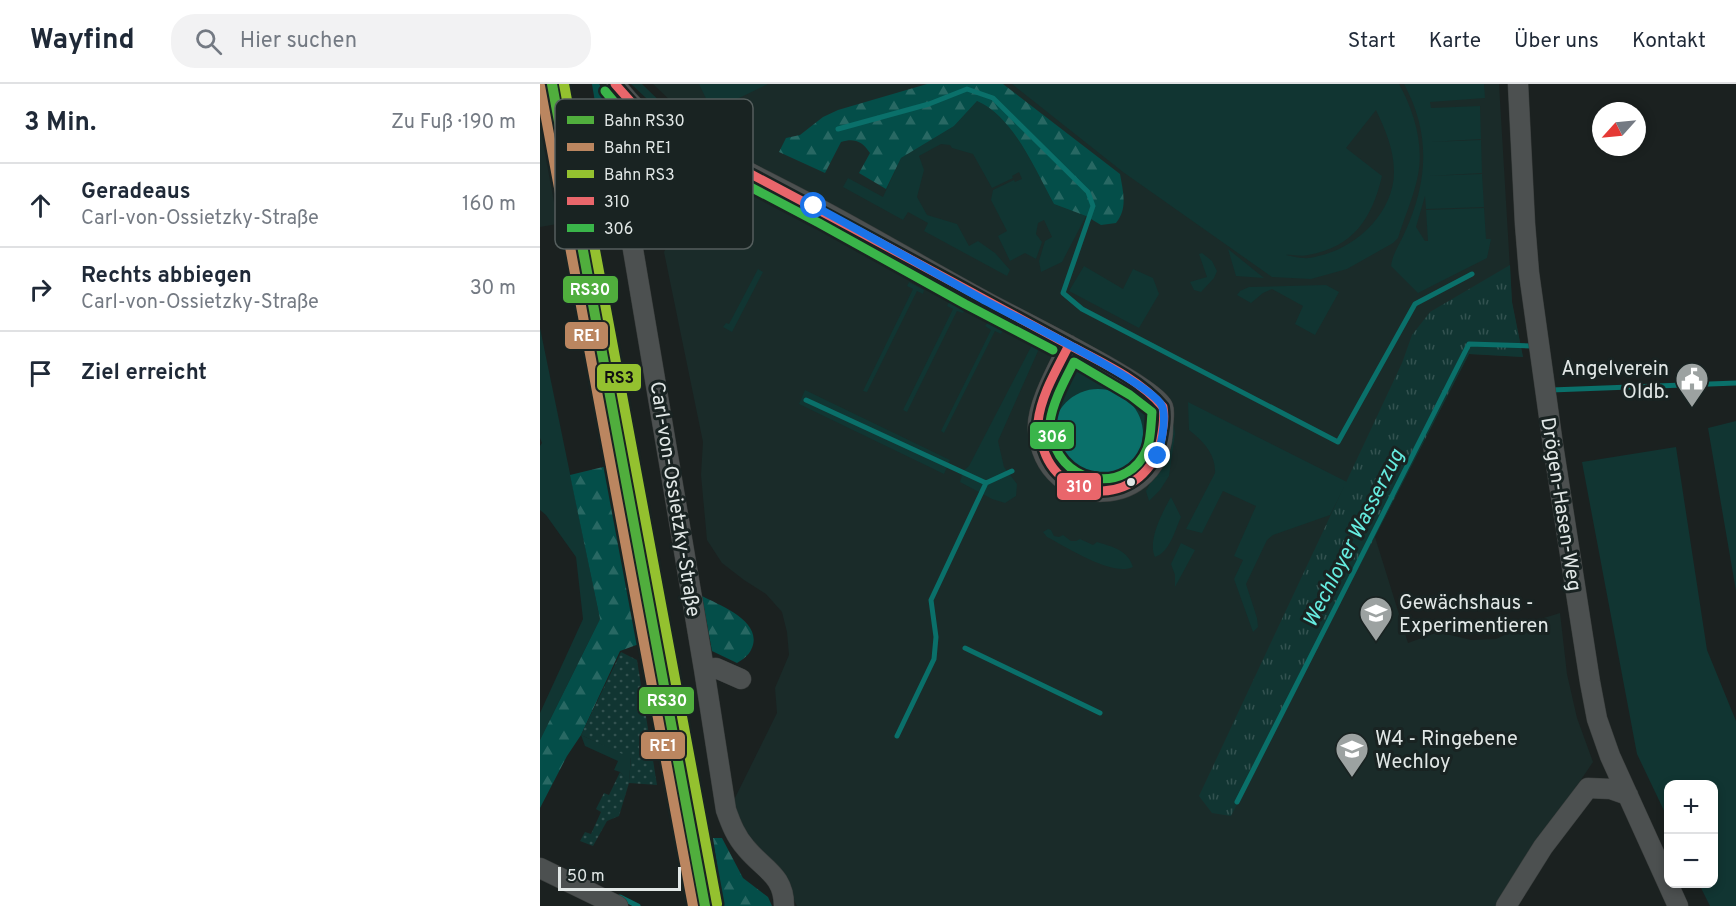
<!DOCTYPE html>
<html lang="de">
<head>
<meta charset="utf-8">
<style>
	:root { --surface:#fff; --page:#f2f2f3; --text:#1f2937; --muted:#747a83; --line:#e0e1e3 }
	body { margin:0; font-family:Overpass,sans-serif; background:var(--page); color:var(--text) }
	.controls { position:absolute; right:18px; bottom:18px; display:grid; overflow:hidden; border-radius:12px; box-shadow:0 3px 9px #0003 }
	.controls button { width:54px; height:54px; display:grid; place-items:center; padding:0; border:0; border-bottom:2px solid var(--line); background:var(--surface); color:var(--text); font:30px sans-serif }
	.compass { position:absolute; left:1052px; top:18px; width:54px; height:54px; border-radius:50%; background:var(--surface); box-shadow:0 3px 9px #0003; rotate:243deg }
	.scale { position:absolute; left:18px; bottom:15px; width:123px; box-sizing:border-box; padding-left:6px; border:3px solid #e1e7e6; border-top:0; font-size:16px; line-height:21px; white-space:nowrap; color:#e1e7e6; -webkit-text-stroke:4px #192322; paint-order:stroke }
	.stop { position:absolute; width:18px; height:18px; margin:-14px; border:4px solid #1a73e8; border-radius:50%; background:#fff }
	.stop.end { background:#1a73e8; border-color:#fff; box-shadow:0 2px 6px #0008 }
	.list { margin:0; padding:0; list-style:none }
	h2 { display:flex; justify-content:space-between; align-items:center; height:78px; margin:0; padding:0 24px; font-size:26px }
	h2 small { font-size:20px; font-weight:400; color:var(--muted) }
	.list li { display:grid; grid-template-columns:39px 1fr auto; gap:18px; align-items:center; box-sizing:border-box; height:84px; padding:0 24px; border-top:2px solid var(--line) }
	.list b { display:block; font-size:22px; white-space:nowrap }
	.list p { margin:0; font-size:20px; white-space:nowrap; color:var(--muted) }
	.list em { font-size:20px; font-style:normal; color:var(--muted) }
	.icon { flex:none; width:33px; height:33px; fill:none; stroke:currentColor; stroke-width:2; stroke-linecap:round; stroke-linejoin:round }
	.map { position:relative; flex:none; width:1196px; height:822px; overflow:hidden }
	header { display:flex; align-items:center; gap:36px; box-sizing:border-box; height:84px; padding:0 30px; background:var(--surface); border-bottom:2px solid var(--line) }
	header strong { font-size:28px }
	nav { display:flex; gap:33px; margin-inline-start:auto; font-size:21px }
	.search { width:420px; height:54px; background:var(--page); display:flex; align-items:center; gap:15px; box-sizing:border-box; padding:0 21px; border-radius:24px; color:var(--muted); font-size:22px }
	main { display:flex }
	aside { flex:1; background:var(--surface) }
	.map>svg:first-child { display:block }
	.built { fill:#1a2b29 }
	.grass { fill:#113532; fill-rule:evenodd }
	.forest { fill:url(#forest-firs) }
	.park { fill:url(#park-tufts) }
	.garden { fill:url(#garden-dots) }
	.water { fill:#0a706a }
	.lines { fill:none; stroke-linecap:round; stroke-linejoin:round }
	.stream { stroke:#0a706a; stroke-width:5 }
	.minor-casing { stroke:#3a3e3d; stroke-width:21 }
	.minor { stroke:#4c5050; stroke-width:20 }
	.bus-1-casing { stroke:#192322; stroke-width:14 }
	.bus-2-casing { stroke:#192322; stroke-width:14 }
	.bus-1 { stroke:#e9666b; stroke-width:9 }
	.bus-2 { stroke:#3ab54a; stroke-width:9 }
	.rail-1-casing { stroke:#192322; stroke-width:15 }
	.rail-2-casing { stroke:#192322; stroke-width:15 }
	.rail-3-casing { stroke:#192322; stroke-width:15 }
	.rail-1 { stroke:#50ae3d; stroke-width:10 }
	.rail-2 { stroke:#bb8660; stroke-width:10 }
	.rail-3 { stroke:#94c12f; stroke-width:10 }
	.route { stroke:#1a73e8; stroke-width:8 }
	.bus-dot { fill:#e1e7e6; stroke:#192322; stroke-width:2 }
	.labels { text-anchor:middle; stroke-width:6; stroke-linejoin:round; paint-order:stroke }
	.poi-label { font-size:20px; fill:#e1e7e6; stroke:#192322; text-anchor:start }
	.street-label { font-size:20px; fill:#e1e7e6; stroke:#192322 }
	.water-label { font-size:21px; font-style:italic; fill:#66ece0; stroke:#192322 }
	.key { fill:#192322; stroke:#555e5d; stroke-width:1.5 }
	.key-label { font-size:16px; fill:#e1e7e6 }
	.line-badge { stroke:#192322; stroke-width:2 }
	.badge-label { font-size:16px; text-anchor:middle; font-weight:bold; fill:#fff }
	.pale-badge-label { font-size:16px; text-anchor:middle; font-weight:bold; fill:#111 }
</style>
</head>
<body>
<header>
<strong>Wayfind</strong>
<div class="search"><svg class="icon" aria-label="search" viewBox="0 0 24 24"><circle cx="10" cy="10" r="6"/><path d="M15 15l6 6"/></svg>Hier suchen</div>
<nav><a>Start</a><a>Karte</a><a>Über uns</a><a>Kontakt</a></nav>
</header>
<main>
<aside>
<h2>3 Min.<small>Zu Fuß · 190 m</small></h2>
<ul class="list">
<li><svg class="icon" aria-label="ahead" viewBox="0 0 24 24"><path d="M12 20V5M6 11l6-6 6 6"/></svg><div><b>Geradeaus</b><p>Carl-von-Ossietzky-Straße</p></div><em>160 m</em></li>
<li><svg class="icon" aria-label="right" viewBox="0 0 24 24"><path d="M7 20v-9h11M14 6l5 5-5 5"/></svg><div><b>Rechts abbiegen</b><p>Carl-von-Ossietzky-Straße</p></div><em>30 m</em></li>
<li><svg class="icon" aria-label="arrive" viewBox="0 0 24 24"><path d="M6 21V4h12l-3 4 3 4H6"/></svg><div><b>Ziel erreicht</b></div></li>
</ul>
</aside>
<div class="map">
<svg width="1196" height="822" viewBox="0 0 1196 822">
	<defs>
		<pattern id="forest-firs" width="22" height="20" patternUnits="userSpaceOnUse" patternTransform="scale(1.5)"><rect width="22" height="20" fill="#044e49"/><path d="M5 1l3.5 6h-7zM16 11l3.5 6h-7z" fill="#286863"/></pattern>
		<pattern id="park-tufts" width="24" height="20" patternUnits="userSpaceOnUse" patternTransform="scale(1.5)"><rect width="24" height="20" fill="#113532"/><path d="M3 7l-1-3M5 7V3M7 7l1-3M15 17l-1-3M17 17v-4M19 17l1-3" fill="none" stroke="#335250"/></pattern>
		<pattern id="garden-dots" width="8" height="8" patternUnits="userSpaceOnUse" patternTransform="scale(1.5)"><rect width="8" height="8" fill="#113532"/><path d="M2 2h.1M6 6h.1" fill="none" stroke="#335250" stroke-width="1.8" stroke-linecap="round"/></pattern>
	</defs>
	<rect width="100%" height="100%" fill="#1b2120"/>
	<!-- built -->
	<path class="built" d="M113 0H959L972 218 983 273 929 270 835 453 868 559 898 548 931 556 956 555 994 537 1020 529 1027 590 1037 634 1053 678 1000 756 976 822H257L246 801 221 771 190 724 237 629 235 604 249 571 247 548 242 528 226 510 204 496 182 479 167 456 161 391 163 358 124 168 188 49 136 22Z
		M0 15 23 139 0 143Z"/>
	<!-- grass -->
	<path class="grass" d="M91 0H102L135 32 161 48 160 51 120 27Z
		M159 0H228L172 27Z
		M472 0H859C874 27 884 60 878 91 874 112 864 134 858 154L853 159 807 185 771 195 732 193 583 88ZM836 26C845 45 854 65 854 88 854 127 819 161 783 171 777 172 770 175 764 174 758 174 752 172 746 171 752 170 761 173 768 171 814 163 832 134 842 92L806 64Z
		M864 0H944L945 14 890 18 891 24 940 22 941 55 890 58 941 56 942 89 888 92 942 90 944 123 886 125 885 112 876 143 885 157H888L886 126 944 124 946 155H951L947 174 878 209 851 182C853 168 860 160 865 148 888 97 891 50 864 0Z
		M437 17C474 33 495 86 514 120L546 132 522 178 501 188 499 177 505 157 512 153 504 136 498 139 496 150 502 158 496 175 485 169 470 177 458 152 467 147 451 116 453 106 474 96 475 98 482 95 479 88 472 92 473 94 452 104 433 70 412 64 410 61 401 60 379 72 384 86 377 113 387 131 417 140 429 162 438 157 455 169 470 186 467 192 384 147 388 139 368 128 363 136 303 103 308 94 343 113 361 74 414 42Z
		M688 165 724 194 696 192Z
		M662 169 672 177 677 187 674 194 661 208 654 206 650 198 667 193 659 170Z
		M544 182 583 205 593 185 613 194 619 210 599 244 529 207Z
		M218 185 223 188 192 248 183 243 186 239 189 240Z
		M369 198 384 206 383 210 377 207 327 308 323 307 373 205 367 202Z
		M786 201 799 208 775 251 755 240 763 222 732 205 723 209 711 219 697 211 700 207 709 203Z
		M409 218 425 226 423 229 417 227 367 328 363 326 413 225 407 222Z
		M447 239 463 246 461 250 455 247 404 349 401 347 451 246 445 242Z
		M0 244 60 535 0 656V629L43 535 36 473 6 431 0 426V362L2 359 0 354Z
		M493 259 497 261 498 267 458 357 464 383 477 400 476 412 465 419 452 415 420 398 423 387 429 382Z
		M529 261 623 323 618 372 577 406 516 389 502 321Z
		M265 306 410 376 404 390 259 320Z
		M648 318 807 398 790 431 733 451 727 456 706 500 717 534 718 543 713 548 694 495 703 476 694 472 716 422 683 407 662 449 646 445 675 389C676 370 663 357 649 346Z
		M630 334H633L635 350 629 392 620 406 609 417 606 407 623 376Z
		M1196 337V507L1168 344Z
		M1136 363 1167 566 1196 637V822H1170L1159 800H1174V700H1128V735L1097 670 1042 378Z
		M631 413 641 433C635 446 630 468 615 473 607 457 623 427 631 413Z
		M508 445 511 446 514 452 519 453 523 451 531 457H536L540 455 553 461 557 458C573 463 588 466 593 483 572 493 527 463 507 453L503 448Z
		M641 459 655 466 635 503V491L631 480Z
		M41 651 91 673 89 699 80 688 74 686 78 677 45 662Z"/>
	<!-- forest -->
	<path class="forest" d="M52 0H59C72 20 89 29 86 55L60 48Z
		M387 0H463L580 90C583 108 588 124 576 139L561 141 546 132 514 120C495 86 474 33 437 17L414 42 361 74 346 105 319 89 330 69C322 57 314 54 301 58L285 89 239 68 246 54 260 51 283 33 298 26Z
		M67 382 99 560 80 567 41 651 27 672 0 724V656L60 535 30 391Z
		M162 512C181 522 225 538 211 566 209 571 202 576 197 579L172 567Z
		M173 754H182L203 794 228 813 232 822H183Z"/>
	<!-- park -->
	<path class="park" d="M970 181 972 218 983 273 929 270 691 732 672 729 659 712 862 279 872 251 890 228Z"/>
	<!-- garden -->
	<path class="garden" d="M81 568 97 576 117 701 89 699 79 732 67 737 53 762 40 757 45 748 51 750 61 728 56 725 64 709 69 711 80 688 89 698 91 674 41 651Z"/>
	<!-- water -->
	<path class="water" d="M513 350a45 45 0 1 1 90 0a45 45 0 1 1-90 0Z"/>
	<g class="lines">
		<!-- stream -->
		<path class="stream" d="M298 45 389 20 427 5 453 14 548 108 553 122 523 209 542 225 798 358 875 220 932 190
			M1011 306 1196 299
			M266 316 446 399 472 387
			M425 564 560 629
			M357 652 394 575 396 553 391 516 446 399
			M697 718 929 260 992 262
			M80 813 98 822"/>
		<defs>
			<path id="minor" d="M75 0C84 12 96 26 108 35 119 43 134 48 146 55 192 81 239 103 285 128 341 158 396 191 452 221 478 235 616 303 623 323 625 328 623 337 623 342 623 427 504 431 498 345 496 322 519 282 529 261
				M978 0 985 140 989 189 1013 361 1050 598 1057 635 1070 672 1138 822
				M109 35 88 93 86 124 164 585 176 584 201 595
				M164 585 186 726C191 740 196 753 206 764 224 786 244 791 244 822
				M0 784 78 822
				M966 822 1003 763 1048 704 1071 705 1088 711"/>
		</defs>
		<!-- minor casing -->
		<use href="#minor" class="minor-casing"/>
		<!-- minor -->
		<use href="#minor" class="minor"/>
		<defs>
			<path id="bus-1" d="M75 0 99 27 117 41C255 112 392 187 529 261
				M529 261C561 278 599 295 623 323 625 334 623 344 621 355 608 422 518 425 502 360 500 353 498 345 498 338 501 311 517 285 529 261Z"/>
			<path id="bus-2" d="M65 7 86 32 106 48 279 139 425 220 513 266
				M534 278 590 311 612 328C611 340 611 355 607 365 589 409 525 403 513 356 512 350 510 344 510 338 513 317 525 296 534 278Z"/>
		</defs>
		<!-- bus-1 casing -->
		<use href="#bus-1" class="bus-1-casing"/>
		<!-- bus-2 casing -->
		<use href="#bus-2" class="bus-2-casing"/>
		<!-- bus-1 -->
		<use href="#bus-1" class="bus-1"/>
		<!-- bus-2 -->
		<use href="#bus-2" class="bus-2"/>
		<defs>
			<path id="rail-1" d="M12 0 165 822"/>
			<path id="rail-2" d="M0 2 153 822"/>
			<path id="rail-3" d="M24 0 177 820"/>
		</defs>
		<!-- rail-1 casing -->
		<use href="#rail-1" class="rail-1-casing"/>
		<!-- rail-2 casing -->
		<use href="#rail-2" class="rail-2-casing"/>
		<!-- rail-3 casing -->
		<use href="#rail-3" class="rail-3-casing"/>
		<!-- rail-1 -->
		<use href="#rail-1" class="rail-1"/>
		<!-- rail-2 -->
		<use href="#rail-2" class="rail-2"/>
		<!-- rail-3 -->
		<use href="#rail-3" class="rail-3"/>
	</g>
	<g class="lines">
		<!-- route -->
		<path class="route" d="M274 122C330 152 386 184 442 215 472 232 612 299 622 322 627 334 621 360 618 372"/>
	</g>
	<!-- icons -->
	<defs>
		<symbol id="civic-pin" viewBox="-11 -11 22 30"><path d="M0 17L-7.5 6A9.5 9.5 0 1 1 7.5 6Z" fill="#9ca2a1" stroke="#192322"/><path d="M-.6-6.5H3V-4.5H.6V-3L4-1V1h2V6H-6V1h2V-1L-.6-3ZM-1.2 2.5V6h2.4V2.5Z" fill="#fff"/></symbol>
		<symbol id="university-pin" viewBox="-11 -11 22 30"><path d="M0 17L-7.5 6A9.5 9.5 0 1 1 7.5 6Z" fill="#9ca2a1" stroke="#192322"/><path d="M0-5L7-2L0 1L-7-2ZM-4 1L0 2.5L4 1V4Q0 6-4 4Z" fill="#fff"/></symbol>
	</defs>
	<g fill-rule="evenodd">
		<use href="#civic-pin" x="1133" y="276" width="38" height="52"/>
		<use href="#university-pin" x="817" y="510" width="38" height="52"/>
		<use href="#university-pin" x="793" y="646" width="38" height="52"/>
	</g>
	<!-- markers -->
	<circle class="bus-dot" cx="591" cy="398" r="5"/>
	<g class="labels">
		<!-- poi labels -->
		<g class="poi-label">
			<text x="1129" y="291" text-anchor="end">Angelverein<tspan x="1129" dy="23">Oldb.</tspan></text>
			<text x="859" y="525">Gewächshaus -<tspan x="859" dy="23">Experimentieren</tspan></text>
			<text x="835" y="661">W4 - Ringebene<tspan x="835" dy="23">Wechloy</tspan></text>
		</g>
		<!-- street labels -->
		<g class="street-label">
			<text transform="translate(136 415) rotate(81)" y="7">Carl-von-Ossietzky-Straße</text>
			<text transform="translate(1022 420) rotate(81)" y="7">Drögen-Hasen-Weg</text>
		</g>
		<!-- water labels -->
		<g class="water-label">
			<text transform="translate(813 454) rotate(-63)" y="7">Wechloyer Wasserzug</text>
		</g>
	</g>
	<!-- legend -->
	<rect x="15" y="15" width="198" height="150" rx="9" class="key"/>
	<rect x="27" y="32" width="27" height="8" fill="#50ae3d"/>
	<rect x="27" y="59" width="27" height="8" fill="#bb8660"/>
	<rect x="27" y="86" width="27" height="8" fill="#94c12f"/>
	<rect x="27" y="113" width="27" height="8" fill="#e9666b"/>
	<rect x="27" y="140" width="27" height="8" fill="#3ab54a"/>
	<g class="key-label">
		<text x="64" y="42">Bahn RS30</text>
		<text x="64" y="69">Bahn RE1</text>
		<text x="64" y="96">Bahn RS3</text>
		<text x="64" y="123">310</text>
		<text x="64" y="150">306</text>
	</g>
	<g class="line-badge">
		<rect x="22" y="191" width="57" height="29" rx="6" fill="#50ae3d"/>
		<rect x="24" y="237" width="45" height="29" rx="6" fill="#bb8660"/>
		<rect x="56" y="279" width="46" height="29" rx="6" fill="#94c12f"/>
		<rect x="489" y="337" width="46" height="29" rx="6" fill="#3ab54a"/>
		<rect x="516" y="388" width="46" height="29" rx="6" fill="#e9666b"/>
		<rect x="98" y="602" width="57" height="29" rx="6" fill="#50ae3d"/>
		<rect x="100" y="647" width="46" height="29" rx="6" fill="#bb8660"/>
	</g>
	<g class="badge-label">
		<text x="50" y="211">RS30</text>
		<text x="47" y="257">RE1</text>
		<text x="512" y="358">306</text>
		<text x="539" y="408">310</text>
		<text x="127" y="622">RS30</text>
		<text x="123" y="667">RE1</text>
	</g>
	<g class="pale-badge-label">
		<text x="79" y="299">RS3</text>
	</g>
</svg>
<div class="controls">
<button>+</button>
<button>−</button>
</div>
<svg class="compass" viewBox="-18 -18 36 36"><path d="M0-13l5 13h-10z" fill="#e53935"/><path d="M0 13l5-13h-10z" fill="#747a83"/></svg>
<div class="scale">50 m</div>
<div class="stop" style="left:274px;top:122px"></div>
<div class="stop end" style="left:618px;top:372px"></div>
</div>
</main>
</body>
</html>
